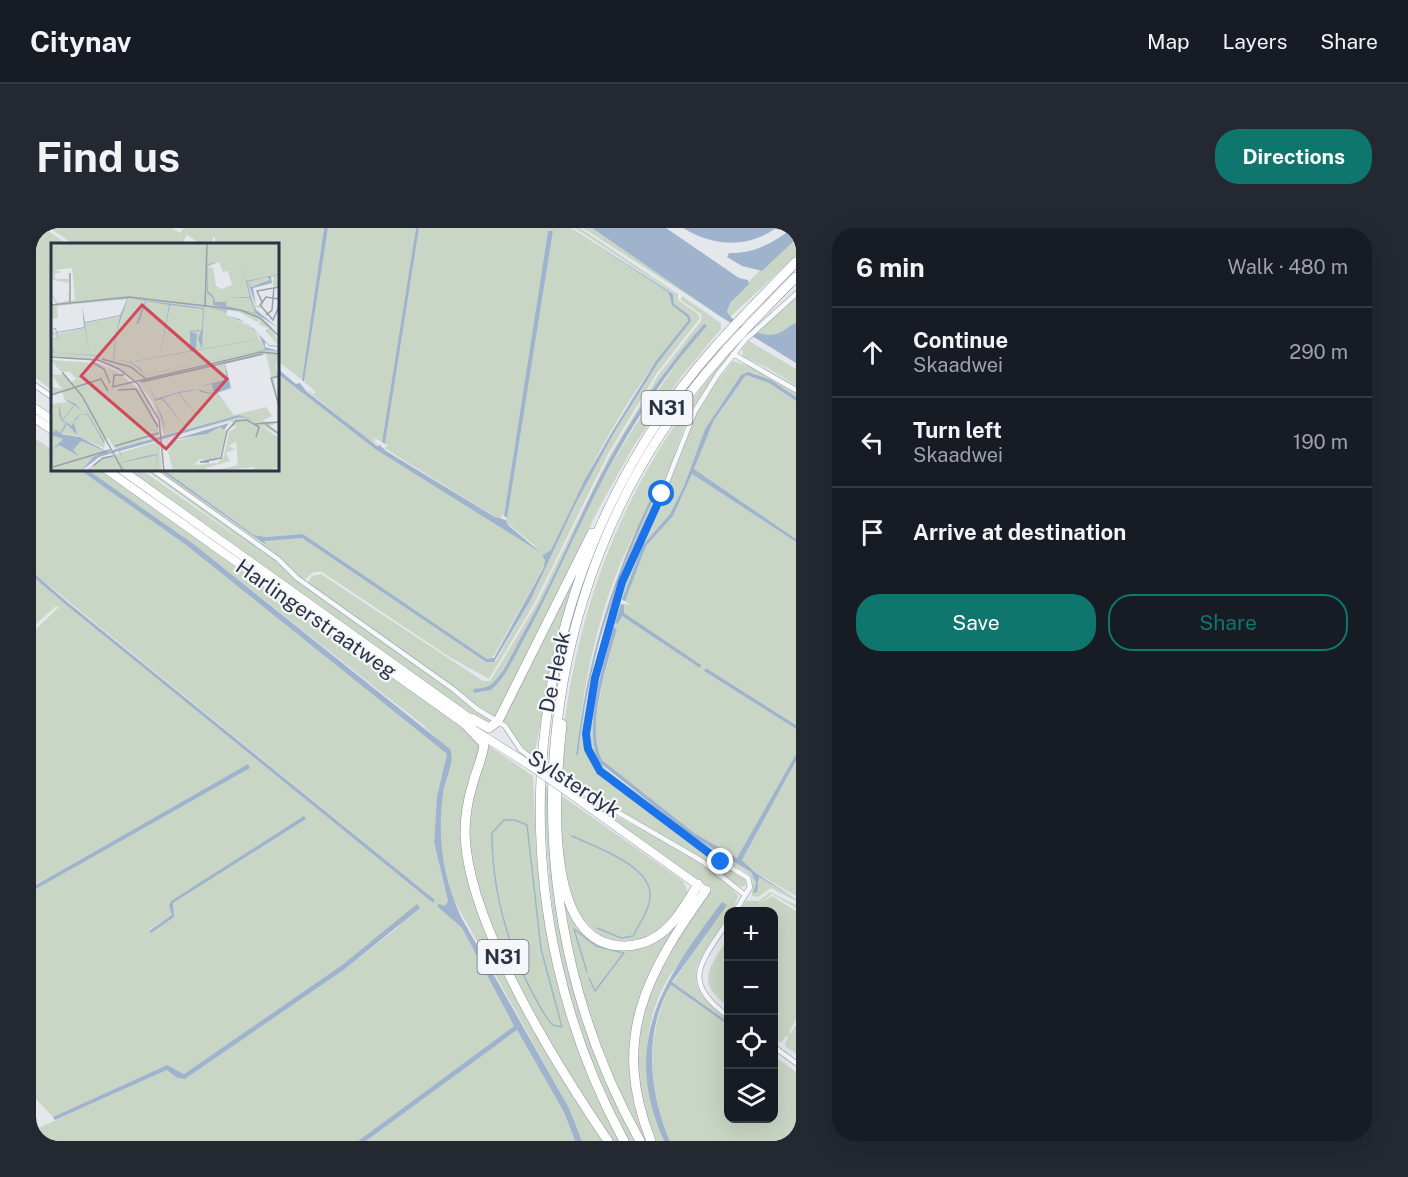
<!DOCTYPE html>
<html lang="en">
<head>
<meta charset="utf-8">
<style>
	:root { --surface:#171b24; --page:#242831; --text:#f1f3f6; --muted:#9ea1a6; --line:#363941; --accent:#0f766e }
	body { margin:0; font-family:"Public Sans",sans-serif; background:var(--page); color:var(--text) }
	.controls { position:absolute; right:18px; bottom:18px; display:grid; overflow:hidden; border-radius:12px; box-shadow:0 6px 24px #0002 }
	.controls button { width:54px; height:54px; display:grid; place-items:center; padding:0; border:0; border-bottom:2px solid var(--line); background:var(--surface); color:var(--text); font:30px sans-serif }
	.stop { position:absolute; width:18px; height:18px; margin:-14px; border:4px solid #1a73e8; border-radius:50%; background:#fff }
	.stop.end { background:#1a73e8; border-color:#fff; box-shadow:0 2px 6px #0008 }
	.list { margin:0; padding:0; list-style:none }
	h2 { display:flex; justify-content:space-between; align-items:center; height:78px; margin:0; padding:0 24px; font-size:26px }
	h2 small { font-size:20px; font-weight:400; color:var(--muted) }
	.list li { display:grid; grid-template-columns:39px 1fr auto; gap:18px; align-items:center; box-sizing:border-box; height:90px; padding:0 24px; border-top:2px solid var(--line) }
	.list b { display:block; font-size:22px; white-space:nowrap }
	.list p { margin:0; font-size:20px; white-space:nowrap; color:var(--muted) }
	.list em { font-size:20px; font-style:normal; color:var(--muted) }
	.actions { display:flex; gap:12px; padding:18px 24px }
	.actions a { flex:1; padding:14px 0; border:2px solid var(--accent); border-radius:24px; text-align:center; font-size:21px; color:var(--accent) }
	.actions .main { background:var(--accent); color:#fff }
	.icon { flex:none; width:33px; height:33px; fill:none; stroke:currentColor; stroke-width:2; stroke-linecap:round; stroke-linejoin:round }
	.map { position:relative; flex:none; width:760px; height:913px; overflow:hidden; border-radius:24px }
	header { display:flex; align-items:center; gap:36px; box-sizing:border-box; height:84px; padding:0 30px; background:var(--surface); border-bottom:2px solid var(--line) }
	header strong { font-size:28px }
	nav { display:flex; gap:33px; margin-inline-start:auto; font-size:21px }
	.intro { display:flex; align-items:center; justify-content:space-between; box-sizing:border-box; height:144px; padding:0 36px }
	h1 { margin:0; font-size:42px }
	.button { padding:15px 27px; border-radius:24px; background:var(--accent); color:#fff; font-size:21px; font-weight:700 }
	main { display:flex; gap:36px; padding:0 36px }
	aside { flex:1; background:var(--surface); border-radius:24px; box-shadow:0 6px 24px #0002 }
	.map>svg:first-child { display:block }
	.green { fill:#c9d6c5; fill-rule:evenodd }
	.water { fill:#9fb4cc }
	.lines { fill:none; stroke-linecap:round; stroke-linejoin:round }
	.stream { stroke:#9fb4cc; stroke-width:1.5 }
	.street-casing { stroke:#a9aeb7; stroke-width:6 }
	.primary-casing { stroke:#a3abb8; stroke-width:9 }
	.highway-casing { stroke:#8b94a3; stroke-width:10 }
	.street { stroke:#f7f8fa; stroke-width:4.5 }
	.primary { stroke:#fff; stroke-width:8 }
	.highway { stroke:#fff; stroke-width:9 }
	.street-bridge-casing { stroke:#a9aeb7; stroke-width:6; stroke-linecap:butt }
	.primary-bridge-casing { stroke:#a3abb8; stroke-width:9; stroke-linecap:butt }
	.street-bridge { stroke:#f7f8fa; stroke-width:4.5 }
	.primary-bridge { stroke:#fff; stroke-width:8 }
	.route { stroke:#1a73e8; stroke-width:8 }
	.labels { text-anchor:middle; stroke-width:4.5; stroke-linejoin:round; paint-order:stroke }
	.shield { fill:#f4f6f9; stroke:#676e7b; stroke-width:1.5 }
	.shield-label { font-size:20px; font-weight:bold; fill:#2b3445 }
	.street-label { font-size:21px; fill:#2b3445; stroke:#f4f6f9 }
	.inset-road { fill:none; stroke:#9a9fa9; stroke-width:1.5 }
	.view { fill:#d1495b; fill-opacity:0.15; stroke:#d1495b; stroke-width:3 }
	.inset-edge { fill:none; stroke:#2b3445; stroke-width:3 }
</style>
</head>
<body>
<header>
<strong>Citynav</strong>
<nav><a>Map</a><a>Layers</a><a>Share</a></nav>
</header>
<div class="intro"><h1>Find us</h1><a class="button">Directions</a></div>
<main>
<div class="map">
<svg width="760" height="913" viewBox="0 0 760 913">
	<rect width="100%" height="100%" fill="#e4e7ec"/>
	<!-- green -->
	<path class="green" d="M0 0H8L31 16H16V162L0 150Z
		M14 0H136L144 5 148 0H288L266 152 242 133V16H179V10L177 9 176 16H165L151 7 146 16H37Z
		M292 0H380L346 214 339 210 338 213 344 218 330 210 267 159 278 166 280 164 268 154Z
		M383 0H535L632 64 634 73 652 91 651 96C604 148 567 213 537 276 529 291 523 307 515 322L507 328 510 335 456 431H451L267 306 230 309 218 307 128 242H242V146L339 221 504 322 470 294 517 3H512L468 288 465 286 466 290 463 291 348 220 352 218 349 216Z
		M539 0H544L642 66V72L662 86 664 90 621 145 572 226 498 376 453 451 412 428 286 344H278L269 351 265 350 243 329 119 242H124L229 317 227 312 266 310 450 434 460 433 494 373 539 277 578 205 622 135 655 93 650 85 638 76 637 65Z
		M547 0H556L681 86Z
		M760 11V28L694 89 691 83C704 55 737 33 760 11Z
		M646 68 685 95V101L645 149 597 219 561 284 461 490C396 449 335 400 272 355L276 348 285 346 447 453H454L500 377 574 227 623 146 665 93 666 87 645 72ZM668 96C630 150 593 203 562 261 535 312 514 366 485 417 477 432 468 450 455 462L438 465 458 455 471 435 503 378 548 282 587 210 631 141Z
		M760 70V95L739 107 720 106Z
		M713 113 760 141V158L732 140 707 129 706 121Z
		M698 120C687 142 667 161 655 184 644 206 639 230 629 252 602 312 515 489 562 546L659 620 709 651 710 657 706 659 698 656 669 633 523 547C536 380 588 247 698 120ZM605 294C571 369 552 445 542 527L540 526C549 447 565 364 605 294Z
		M697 133 726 143 760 164V169L718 145 705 147 669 201 648 258 634 286 607 317 589 372 610 318 637 288 656 246 760 314V497L670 440 668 443 760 501V526L703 629C686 633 593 555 574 541 569 535 563 529 561 521 554 492 573 431 581 401L577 400C568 438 541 511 572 543L656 608 715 644 720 655 718 665 723 655V649L760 671V673L735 660 722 669 716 668C715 661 720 654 713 647 705 638 688 633 677 626 652 610 560 545 554 519 546 479 573 415 581 375L595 377 583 369 601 323 641 237 659 188 681 153Z
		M710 147 733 155 760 173V311L658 241 678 192Z
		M0 211 16 222V242H44L150 317 411 526 401 568 398 614 412 673 409 678H402L426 700 478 798 322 913H0V901L131 842 141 850 149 851 309 741 360 701 381 677 306 737 148 846 131 837 17 889 0 871V661L212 536 0 657V401L24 378 19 379 0 396V351L397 675 399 672 0 347ZM270 590 137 675 138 689 114 705 113 702 136 687 135 673Z
		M52 242H65L439 509 444 518 428 602 456 711 569 913H546L533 880 418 672C405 634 400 596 408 557 410 546 415 536 416 525L388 498 159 317Z
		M92 242H106L238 335 110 242H114L241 332 259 351 415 463 439 483 457 493 451 495 443 492Z
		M547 328 520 414 498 529C483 519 479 503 465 493L505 417Z
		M452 517 497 548C499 585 499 621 504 658 514 747 540 835 583 913H574L499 788 453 695 431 620 434 574Z
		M760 533V668L722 646 706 632Z
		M508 557 511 559 512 568C511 689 542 806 599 913H592C579 884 564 855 552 826 518 740 511 648 508 557Z
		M523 566 647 653 652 665 633 695 609 711 587 715 565 710 538 681 526 623Z
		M549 572C583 590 686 639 702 668L696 683 692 684V688C663 734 637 752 692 791V794L637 755 669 705C657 720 641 736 631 752 603 801 606 863 628 913H617L606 880 600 824 611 765 646 701 676 661Z
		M527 661 552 708 607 717 650 682 626 724 596 824 613 913 607 910C594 883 579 855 568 827 546 774 534 717 527 661Z
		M734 664 760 677V680L736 666 722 676 736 668 760 683V792L753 804 755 805 760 797V826L749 818 752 809 750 808 745 815 738 810V684L710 683 713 680 710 679 707 683 702 684 710 673H723Z
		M692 710V778C658 754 674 739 692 710Z
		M635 757 692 797V890H738V828L760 844V913H634C612 864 609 806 635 757Z
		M481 802 528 884 539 913H330Z"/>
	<!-- water -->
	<path class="water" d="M288 0H292L268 154 266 152Z
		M380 0H383L349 216 346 214Z
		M535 0 633 63 637 66 638 76 653 87 655 93 622 135 578 205 539 277 494 373 458 434H450L266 310 228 313 230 317 124 242H128L218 307 230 309 267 306 451 431 458 430 508 339 509 332 506 328 515 322 549 251 576 204 620 133 652 93 651 89 636 77 632 64Z
		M556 0H630L703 50 712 52 713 56 695 74 691 83C697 97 725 110 740 106 747 104 754 97 760 95V135L682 87Z
		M647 0H740C711 21 676 18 647 0Z
		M756 0H760V11L726 43 706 38 691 29 693 25C716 26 739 15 756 0Z
		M512 3H517L471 290 468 288Z
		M668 96 671 98C622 152 584 216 552 281 529 327 510 372 485 417 477 432 468 451 455 462L438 465 437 461C444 460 453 460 458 454 469 442 476 426 484 411 508 370 527 327 547 284 578 217 619 151 668 96Z
		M242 141 260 156 264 155 270 163 341 218 344 217 350 223 459 289 470 292 472 297 504 324 339 221 242 146Z
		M712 144 735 152 760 169V173L733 155 710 147 678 192 658 241 760 311V314L656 246 637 288 610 318 589 373 586 372 607 317 634 286 648 258 669 201 705 147Z
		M44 242H52L159 317 414 521C420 532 408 553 407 566 401 609 407 649 425 689L533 880 546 913H539L528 884 481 802 330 913H322L478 798 426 700 401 678 403 676 409 678 412 673 398 614 401 568 411 526 150 317Z
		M624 252 626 253C580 346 554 424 542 527H540C552 426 578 343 624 252Z
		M0 347 30 373 399 672 397 675 28 375 0 351Z
		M585 376 588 377V385L665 437 664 440 586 388 582 396 579 395Z
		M577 399 581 401C572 434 548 503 567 533L658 605 701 630 760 526V533L706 632 720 645 760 671 723 649 721 664 717 665 720 655 715 644 656 608 564 535C545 503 569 434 577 399Z
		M670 440 760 497V501L668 443Z
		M212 536 214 540 0 661V657Z
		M268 588 270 591 137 675 138 689 115 705 113 703 136 687 133 678 135 673Z
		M686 674 691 677 636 754 692 794V797L635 757C607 803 613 866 634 913H628C584 814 628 751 686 674Z
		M381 676 384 680 309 741 149 851 141 850 131 842 19 892 17 889 131 837 148 846 306 737Z"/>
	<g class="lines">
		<!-- stream -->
		<path class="stream" d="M468 592H479L491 597 505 721 526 799 517 797C508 789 503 776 497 766 471 716 456 661 456 605Z
			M536 608C559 619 617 638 614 669 613 683 603 696 597 708L585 710 561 700
			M551 744 538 701 560 718 588 725
			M553 750 559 763 587 726"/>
		<defs>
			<path id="street" d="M697 126 760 162
				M0 158 16 169
				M117 242 242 331 261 350 417 461 441 481 469 498 485 522 493 528
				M533 556 666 633 709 667
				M699 684 714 659 712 650 671 625 564 543 552 521 550 506 559 450 579 373 598 323 631 254 659 183 682 146 709 112 760 66
				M692 693C666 734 643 753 692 788
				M738 819 760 835"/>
			<path id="primary" d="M0 181 16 192
				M0 191 16 202
				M71 242 430 497 492 536
				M86 242 439 494
				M532 564 666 660"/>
			<path id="highway" d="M435 490 453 500 462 493 556 305
				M526 496C520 551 503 720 589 718 627 717 645 686 662 656
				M430 497 448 516C447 529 440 543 437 555 432 571 429 589 429 605 431 695 521 838 572 913
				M588 913C465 686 479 411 620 196 659 135 710 85 760 34
				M604 913C481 693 487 416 626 204 664 146 712 98 760 49
				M615 913C574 810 611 745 670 662"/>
		</defs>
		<!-- street casing -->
		<use href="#street" class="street-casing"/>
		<!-- primary casing -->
		<use href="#primary" class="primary-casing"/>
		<!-- highway casing -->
		<use href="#highway" class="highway-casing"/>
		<!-- street -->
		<use href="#street" class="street"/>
		<!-- primary -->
		<use href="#primary" class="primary"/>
		<!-- highway -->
		<use href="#highway" class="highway"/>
		<defs>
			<path id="street-bridge" d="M493 528 533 556"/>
			<path id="primary-bridge" d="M492 536 532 564"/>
		</defs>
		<!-- street-bridge casing -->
		<use href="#street-bridge" class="street-bridge-casing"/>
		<!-- primary-bridge casing -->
		<use href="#primary-bridge" class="primary-bridge-casing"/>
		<!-- street-bridge -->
		<use href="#street-bridge" class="street-bridge"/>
		<!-- primary-bridge -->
		<use href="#primary-bridge" class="primary-bridge"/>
	</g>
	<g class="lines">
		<!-- route -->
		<path class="route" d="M626 266 586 354 559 450 550 506 552 521 564 543 685 634"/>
	</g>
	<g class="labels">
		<!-- shield labels -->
		<g class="shield">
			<rect x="605.5" y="163" width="51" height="34" rx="4.5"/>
			<rect x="441.5" y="712" width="51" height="34" rx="4.5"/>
		</g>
		<g class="shield-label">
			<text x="631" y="187">N31</text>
			<text x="467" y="736">N31</text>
		</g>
		<!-- street labels -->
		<g class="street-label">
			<text transform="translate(280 391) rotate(35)" y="7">Harlingerstraatweg</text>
			<text transform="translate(519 444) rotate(-78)" y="7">De Heak</text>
			<text transform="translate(538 556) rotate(33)" y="7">Sylsterdyk</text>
		</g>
	</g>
	<!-- overview -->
	<g transform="translate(15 15)">
		<rect width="228" height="228" fill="#e4e7ec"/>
		<path d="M0 0H155V15L156 0H228V44L222 43V32L215 34 219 39 198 44 204 62 209 63 215 53 212 62 210 65 205 64V69L224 87 228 85 226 88 221 85 228 102 216 89 219 83 216 85 208 81 209 77 206 79 188 69 177 67 175 72 202 85 214 106 228 108 225 124 228 136 223 135 228 166 215 111 174 121 179 145 164 149 183 172 215 164 221 173 210 178 228 179 219 183 228 192 207 181 228 195V224L214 228H202L204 224 164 228 187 222 185 199 178 203 184 206 175 210 179 218 155 225 156 228H122L117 209 123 198 156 191 171 183 175 189 169 213 163 218 149 216 143 222 166 220 173 213 178 189 187 183 180 184 182 180 179 178 114 197 189 174 206 178 188 172 113 192 102 160 87 139 208 108 85 138 50 118 0 113V95L6 93 0 92 1 86 6 91 34 85V80L70 73 77 56 6 63 7 75 0 76V62L5 61 0 50 7 60 18 57V52L13 51H18L19 52 18 60 24 56 21 25 3 27 10 29 4 31V36H18V40L2 37ZM168 19 172 29 177 28 181 42 170 46 165 43 162 25 157 24ZM0 117 47 120 66 128 93 151 106 179 108 193 64 206 57 195 54 196 53 205 27 193 0 189V161L15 159 11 149 0 153V136L2 144 11 146 0 131 13 132 20 139 25 136 19 129 9 128ZM0 192 27 197 54 208 43 213 30 228H0ZM108 194 111 228H34L52 215 105 199Z" fill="#c9d6c5" fill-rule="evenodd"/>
		<path d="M157 9V21L168 19 172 28 168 19 157 22V48L163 54 164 59H175L176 54H199L188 13 195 38 228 31 220 34 221 40 202 45 205 62 197 40 200 44 219 37 215 34 196 39 203 65 227 85 206 71 162 62V55L156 50ZM176 54 199 55 204 70 175 63ZM77 55 66 87 63 116 78 119 139 108V88L151 87 152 66 119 62 109 112 118 62 95 58 88 80 85 81 82 117 85 81 94 58 78 55 153 65 151 106 147 96 150 88 140 89 146 91 145 107 210 96 80 119 89 125 94 132 214 106 208 92 197 81 175 72 174 68 156 65 175 67V72L188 76 202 85 218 102 227 103 215 88 218 85 216 89 228 104 218 103 214 99V104L228 108 211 107 95 132H94L86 124 80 120 48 113 3 110 0 102 4 110 44 112 62 116 65 90 69 73 34 80 38 110 34 85 6 90 8 95 0 97 7 95 4 86 0 85H5L6 89 33 84 31 62 34 79 69 72 76 56 59 57ZM174 120 180 145 166 150 181 168 164 149 159 151 150 149 147 146 140 148 163 176 140 148 128 150 151 179 127 150 112 155 134 184 111 156 104 158 111 173 115 189 188 170 115 189 99 144V143L130 131 99 143 104 156 128 149 147 146 159 150 163 149 162 147 159 148 158 147H162L161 141 147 144 176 136ZM12 155 25 161 30 168 34 167 30 168 24 162 12 177 21 183 24 176 29 171H37L35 167 53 198 54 202 37 172 30 171 23 179 26 192 16 181 10 191 29 194 57 209 68 205 188 172 206 178 189 174 69 208 72 219 95 213 107 211 106 200 107 215 103 228 107 212 69 220 74 227 68 220 72 219 68 208 48 214 30 228 42 214 54 208 30 198 22 207 28 213 8 202 0 208 12 196 0 192 4 187 0 186 5 187 9 190 15 180 10 177 8 171 0 172 8 171V161L11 177 23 162ZM178 180 173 187 169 184 156 191 126 196 116 208 121 197Z" fill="#9fb4cc" fill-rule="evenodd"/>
		<path class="inset-road" d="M19 30V60M228 56 215 54 209 62 222 77 228 63M211 59 206 48 228 44M0 62 78 54 189 67 209 75 228 93M154 64 156 0M215 72 221 67 223 44M0 114 47 117 68 126 87 141 108 177 113 228M51 116 80 124 95 136M41 119 53 126 59 140M11 129 31 153 72 228M228 133 220 135 228 163M90 139 212 111M61 144 210 109 228 111M62 144 63 132H73M67 147 85 146 107 184M0 152 50 136 57 148M212 179 228 191M204 181 228 179M64 203 108 190M158 219H149L170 215 176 188 185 178 196 177 208 184 205 194M42 223 52 215 62 213M2 224 59 207"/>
		<path class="view" d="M91 62 176 136 115 206 30 133Z"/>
		<rect width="228" height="228" class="inset-edge"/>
	</g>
</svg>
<div class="controls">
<button>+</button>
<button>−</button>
<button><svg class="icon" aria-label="locate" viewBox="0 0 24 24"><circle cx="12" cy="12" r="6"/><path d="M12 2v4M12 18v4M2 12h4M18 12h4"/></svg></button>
<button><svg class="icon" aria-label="layers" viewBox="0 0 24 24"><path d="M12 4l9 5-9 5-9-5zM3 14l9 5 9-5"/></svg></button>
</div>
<div class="stop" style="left:626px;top:266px"></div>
<div class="stop end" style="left:685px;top:634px"></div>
</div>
<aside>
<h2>6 min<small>Walk · 480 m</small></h2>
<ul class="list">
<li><svg class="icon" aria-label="ahead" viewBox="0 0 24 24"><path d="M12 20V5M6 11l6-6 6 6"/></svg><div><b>Continue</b><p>Skaadwei</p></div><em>290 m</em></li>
<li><svg class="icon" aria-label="left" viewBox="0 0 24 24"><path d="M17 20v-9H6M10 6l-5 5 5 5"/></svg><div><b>Turn left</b><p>Skaadwei</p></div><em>190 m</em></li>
<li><svg class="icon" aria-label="arrive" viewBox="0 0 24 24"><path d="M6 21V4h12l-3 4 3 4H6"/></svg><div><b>Arrive at destination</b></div></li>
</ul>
<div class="actions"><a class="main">Save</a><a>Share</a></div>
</aside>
</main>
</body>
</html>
